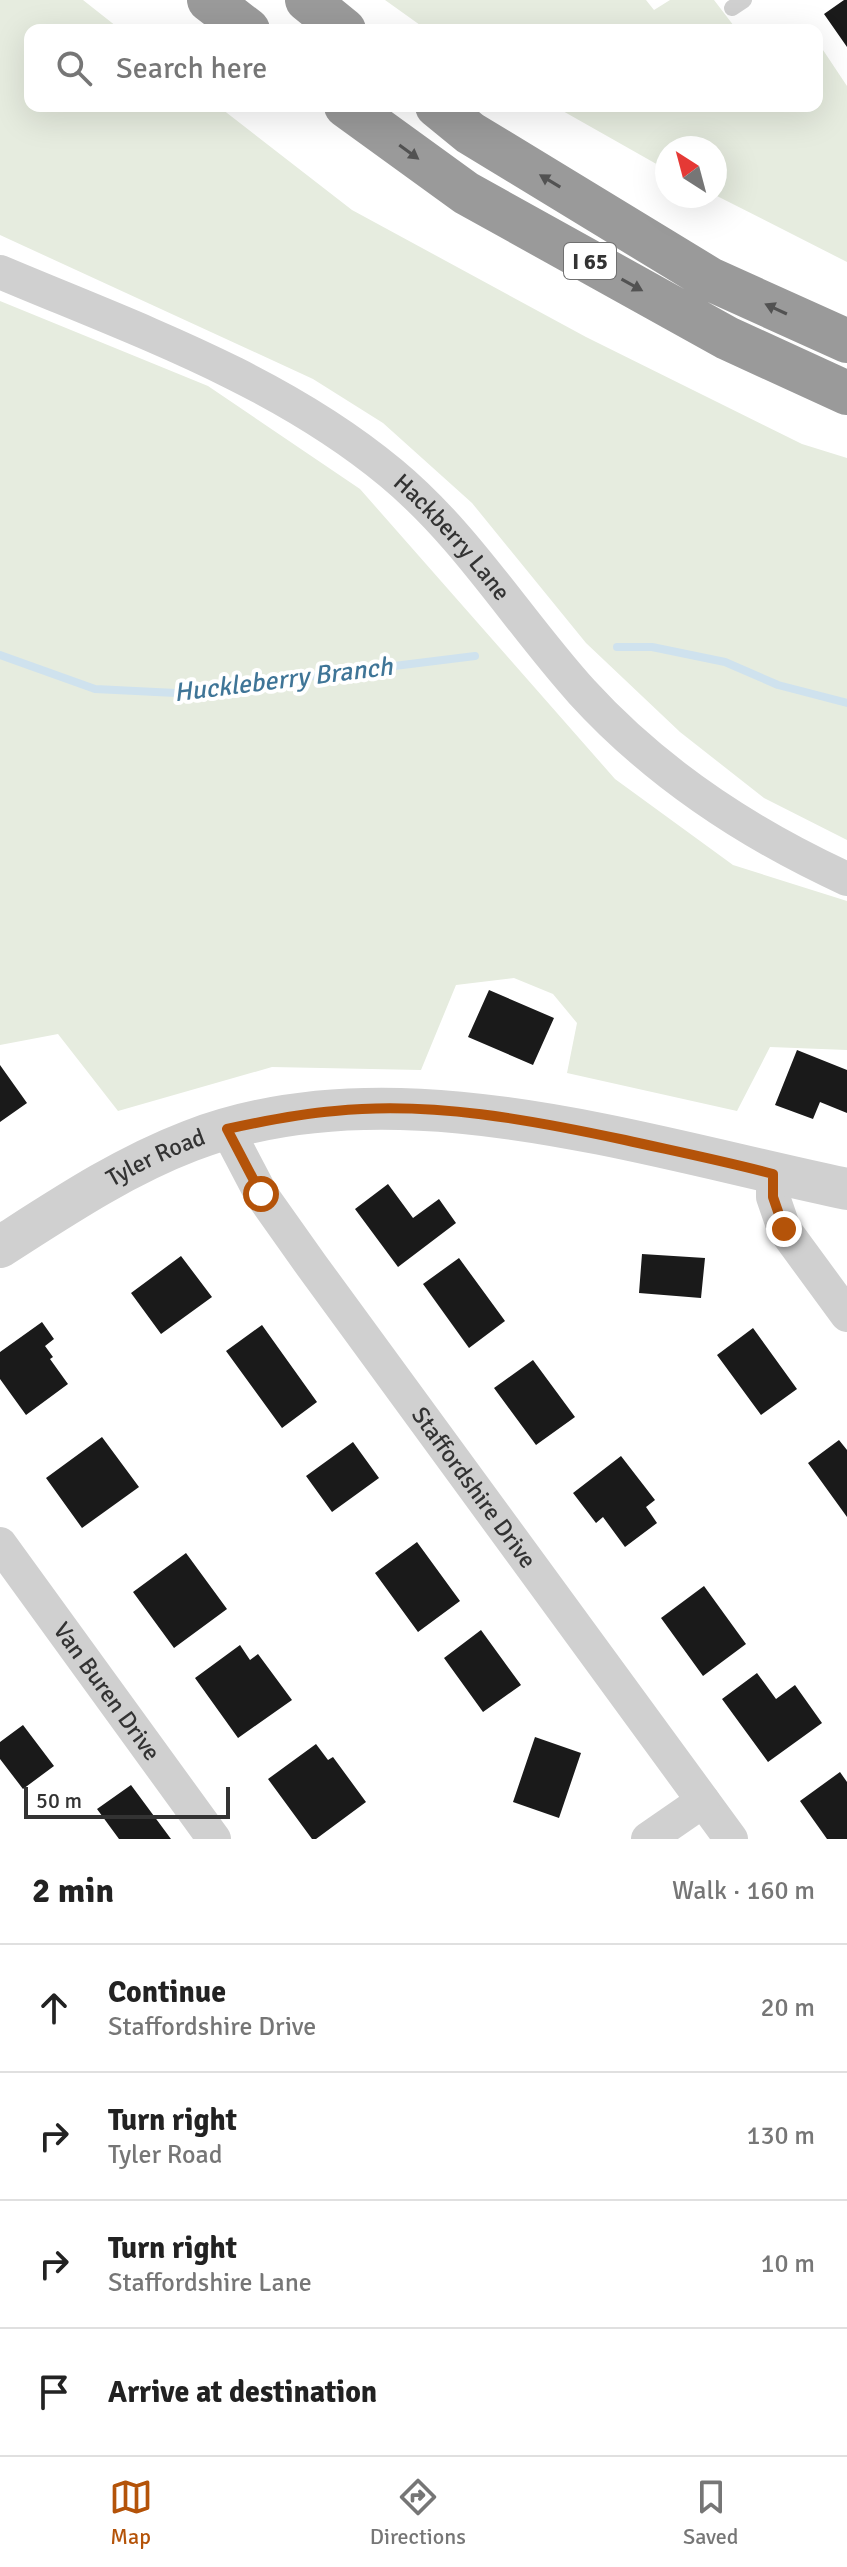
<!DOCTYPE html>
<html lang="en">
<head>
<meta charset="utf-8">
<style>
	:root { --surface:#fff; --page:#f6f6f6; --text:#222; --muted:#767676; --line:#e0e0e0; --accent:#b45309 }
	body { margin:0; font-family:Signika,sans-serif; background:var(--page); color:var(--text) }
	.compass { position:absolute; left:655px; top:136px; width:72px; height:72px; border-radius:50%; background:var(--surface); box-shadow:0 8px 32px #0002; rotate:324deg }
	.scale { position:absolute; left:24px; bottom:20px; width:206px; box-sizing:border-box; padding-left:8px; border:4px solid #333; border-top:0; font-size:22px; line-height:28px; white-space:nowrap; color:#333; -webkit-text-stroke:6px #fff; paint-order:stroke }
	.stop { position:absolute; width:24px; height:24px; margin:-18px; border:6px solid #b45309; border-radius:50%; background:#fff }
	.stop.end { background:#b45309; border-color:#fff; box-shadow:0 2px 8px #0008 }
	.list { margin:0; padding:0; list-style:none }
	h2 { display:flex; justify-content:space-between; align-items:center; height:104px; margin:0; padding:0 32px; font-size:34px }
	h2 small { font-size:26px; font-weight:400; color:var(--muted) }
	.list li { display:grid; grid-template-columns:52px 1fr auto; gap:24px; align-items:center; box-sizing:border-box; height:128px; padding:0 32px; border-top:2px solid var(--line) }
	.list b { display:block; font-size:30px; white-space:nowrap }
	.list p { margin:0; font-size:26px; white-space:nowrap; color:var(--muted) }
	.list em { font-size:26px; font-style:normal; color:var(--muted) }
	.icon { flex:none; width:44px; height:44px; fill:none; stroke:currentColor; stroke-width:2; stroke-linecap:round; stroke-linejoin:round }
	.map { position:relative; flex:none; width:847px; height:1839px; overflow:hidden }
	.search { position:absolute; background:var(--surface); box-shadow:0 8px 32px #0002; left:24px; right:24px; top:24px; height:88px; display:flex; align-items:center; gap:20px; box-sizing:border-box; padding:0 28px; border-radius:16px; color:var(--muted); font-size:30px }
	.sheet { height:616px; background:var(--surface) }
	nav { display:flex; justify-content:space-around; align-items:center; box-sizing:border-box; height:112px; border-top:2px solid var(--line); background:var(--surface); font-size:22px; color:var(--muted) }
	nav a { display:grid; justify-items:center; gap:4px }
	nav .on { color:var(--accent) }
	.map>svg:first-child { display:block }
	.green { fill:#e6ecdf }
	.lines { fill:none; stroke-linecap:round; stroke-linejoin:round }
	.stream { stroke:#cfe2ee; stroke-width:8 }
	.building { fill:#1a1a1a }
	.service { stroke:#d0d0d0; stroke-width:16 }
	.minor { stroke:#d0d0d0; stroke-width:34 }
	.tertiary { stroke:#d0d0d0; stroke-width:42 }
	.motorway { stroke:#9a9a9a; stroke-width:44 }
	.oneway { fill:#525252 }
	.route { stroke:#b45309; stroke-width:10 }
	.labels { text-anchor:middle; stroke-width:8; stroke-linejoin:round; paint-order:stroke }
	.shield { fill:#fff; stroke:#707070; stroke-width:2 }
	.shield-label { font-size:22px; font-weight:bold; fill:#333 }
	.street-label { font-size:24px; fill:#333; stroke:#fff }
	.water-label { font-size:26px; font-style:italic; fill:#3f7597; stroke:#fff }
</style>
</head>
<body>
<div class="map">
<svg width="847" height="1839" viewBox="0 0 847 1839">
	<rect width="100%" height="100%" fill="#fff"/>
	<!-- green -->
	<path class="green" d="M0 0H83L121 30H30V106H218L352 210 586 337 802 444 847 458V840L764 798 680 732 586 643 472 503 383 423 313 379 0 235Z
		M385 0H646L654 10 670 0H714L737 30H427Z
		M817 41 847 86V262L715 195V148H667V170L554 106H817Z
		M0 301 208 386 360 489 615 779 733 865 847 901V1050L770 1047 737 1111 567 1073 577 1023 553 994 514 978 456 985 421 1070 272 1067 118 1111 58 1034 0 1045Z"/>
	<g class="lines">
		<!-- stream -->
		<path class="stream" d="M617 647H652L725 662 778 685 847 703
			M0 655 95 689 176 693 475 656"/>
	</g>
	<!-- building -->
	<path class="building" d="M844 0H847V47L824 14Z
		M489 990 554 1018 533 1065 468 1037Z
		M797 1050 847 1070V1113L820 1102 813 1119 775 1105Z
		M0 1065 27 1103 0 1122Z
		M388 1184 413 1218 439 1199 456 1223 398 1267 355 1209Z
		M642 1254 705 1258 701 1298 639 1293Z
		M181 1256 212 1297 161 1334 131 1293Z
		M459 1258 505 1321 469 1348 423 1284Z
		M42 1322 54 1339 45 1346 53 1357 50 1359 68 1384 26 1415 0 1379V1352Z
		M262 1325 317 1402 282 1428 226 1351Z
		M753 1328 797 1389 761 1415 717 1355Z
		M533 1360 575 1417 536 1445 494 1388Z
		M102 1437 139 1487 82 1528 46 1478Z
		M839 1440 847 1450V1517L808 1463Z
		M353 1442 379 1478 332 1512 306 1476Z
		M621 1456 655 1500 646 1507 657 1523 625 1547 603 1517 596 1523 573 1493Z
		M417 1542 460 1601 418 1632 375 1573Z
		M186 1553 227 1609 174 1648 133 1592Z
		M704 1586 746 1644 703 1676 661 1618Z
		M481 1630 521 1685 483 1712 444 1658Z
		M240 1645 250 1660 258 1654 292 1700 238 1738 195 1678Z
		M757 1673 776 1699 795 1685 822 1723 768 1762 722 1699Z
		M23 1725 54 1766 23 1789 0 1759V1742Z
		M535 1737 581 1753 559 1818 513 1802Z
		M316 1744 328 1760 333 1757 366 1802 316 1839H312L268 1779Z
		M840 1772 847 1782V1839H827L800 1801Z
		M131 1785 171 1839H119L97 1809Z"/>
	<g class="lines">
		<!-- service -->
		<path class="service" d="M732 8 744 0"/>
		<!-- minor -->
		<g class="minor">
			<path id="s1" d="M0 272C135 329 278 379 391 473 467 536 517 620 582 692 655 772 749 834 847 879"/>
			<path id="s2" d="M227 1129 261 1194 312 1266 731 1839"/>
			<path d="M773 1174V1197L784 1229 847 1315"/>
			<path id="s3" d="M0 1544 214 1839"/>
			<path d="M648 1839 703 1801"/>
		</g>
		<!-- tertiary -->
		<path class="tertiary" id="s4" d="M0 1247C61 1208 122 1167 190 1141 392 1062 644 1147 847 1189"/>
		<!-- motorway -->
		<path class="motorway" d="M209 0 248 30
			M307 0 344 30
			M346 106 466 193 727 338 847 393
			M437 106 470 133 710 279 847 341"/>
	</g>
	<!-- one-way arrows -->
	<defs><path id="oneway-solid" d="M-6-.8H1V-3.2L6.5 0L1 3.2V.8H-6Z" transform="scale(2)"/></defs>
	<g class="oneway">
		<use href="#oneway-solid" transform="translate(409 152) rotate(36)"/>
		<use href="#oneway-solid" transform="translate(550 181) rotate(-149)"/>
		<use href="#oneway-solid" transform="translate(632 285) rotate(29)"/>
		<use href="#oneway-solid" transform="translate(776 309) rotate(-155)"/>
	</g>
	<g class="lines">
		<!-- route -->
		<path class="route" d="M261 1194 227 1129C263 1121 299 1114 335 1111 432 1101 531 1120 625 1140 674 1151 724 1161 773 1174V1197L784 1229"/>
	</g>
	<g class="labels">
		<!-- shield labels -->
		<rect class="shield" x="564" y="243" width="52" height="36" rx="6"/>
		<g class="shield-label">
			<text x="590" y="269">I 65</text>
		</g>
		<!-- street labels -->
		<g class="street-label">
			<text dy="8" stroke="none"><textPath href="#s1" startOffset="530">Hackberry Lane</textPath></text>
			<text dy="8" stroke="none"><textPath href="#s4" startOffset="180">Tyler Road</textPath></text>
			<text dy="8" stroke="none"><textPath href="#s2" startOffset="436">Staffordshire Drive</textPath></text>
			<text dy="8" stroke="none"><textPath href="#s3" startOffset="182">Van Buren Drive</textPath></text>
		</g>
		<!-- water labels -->
		<g class="water-label">
			<text transform="translate(283 679) rotate(-7)" y="9">Huckleberry Branch</text>
		</g>
	</g>
</svg>
<svg class="compass" viewBox="-18 -18 36 36"><path d="M0-13l5 13h-10z" fill="#e53935"/><path d="M0 13l5-13h-10z" fill="#767676"/></svg>
<div class="scale">50 m</div>
<div class="stop" style="left:261px;top:1194px"></div>
<div class="stop end" style="left:784px;top:1229px"></div>
<div class="search"><svg class="icon" aria-label="search" viewBox="0 0 24 24"><circle cx="10" cy="10" r="6"/><path d="M15 15l6 6"/></svg>Search here</div>
</div>
<section class="sheet">
<h2>2 min<small>Walk · 160 m</small></h2>
<ul class="list">
<li><svg class="icon" aria-label="ahead" viewBox="0 0 24 24"><path d="M12 20V5M6 11l6-6 6 6"/></svg><div><b>Continue</b><p>Staffordshire Drive</p></div><em>20 m</em></li>
<li><svg class="icon" aria-label="right" viewBox="0 0 24 24"><path d="M7 20v-9h11M14 6l5 5-5 5"/></svg><div><b>Turn right</b><p>Tyler Road</p></div><em>130 m</em></li>
<li><svg class="icon" aria-label="right" viewBox="0 0 24 24"><path d="M7 20v-9h11M14 6l5 5-5 5"/></svg><div><b>Turn right</b><p>Staffordshire Lane</p></div><em>10 m</em></li>
<li><svg class="icon" aria-label="arrive" viewBox="0 0 24 24"><path d="M6 21V4h12l-3 4 3 4H6"/></svg><div><b>Arrive at destination</b></div></li>
</ul>
</section>
<nav>
<a class="on"><svg class="icon" aria-label="map" viewBox="0 0 24 24"><path d="M3 6l6-2 6 2 6-2v14l-6 2-6-2-6 2zM9 4v14M15 6v14"/></svg>Map</a>
<a><svg class="icon" aria-label="directions" viewBox="0 0 24 24"><path d="M12 3l9 9-9 9-9-9zM9 14v-3h6M13 9l2 2-2 2"/></svg>Directions</a>
<a><svg class="icon" aria-label="saved" viewBox="0 0 24 24"><path d="M7 4h10v16l-5-4-5 4z"/></svg>Saved</a>
</nav>
</body>
</html>
